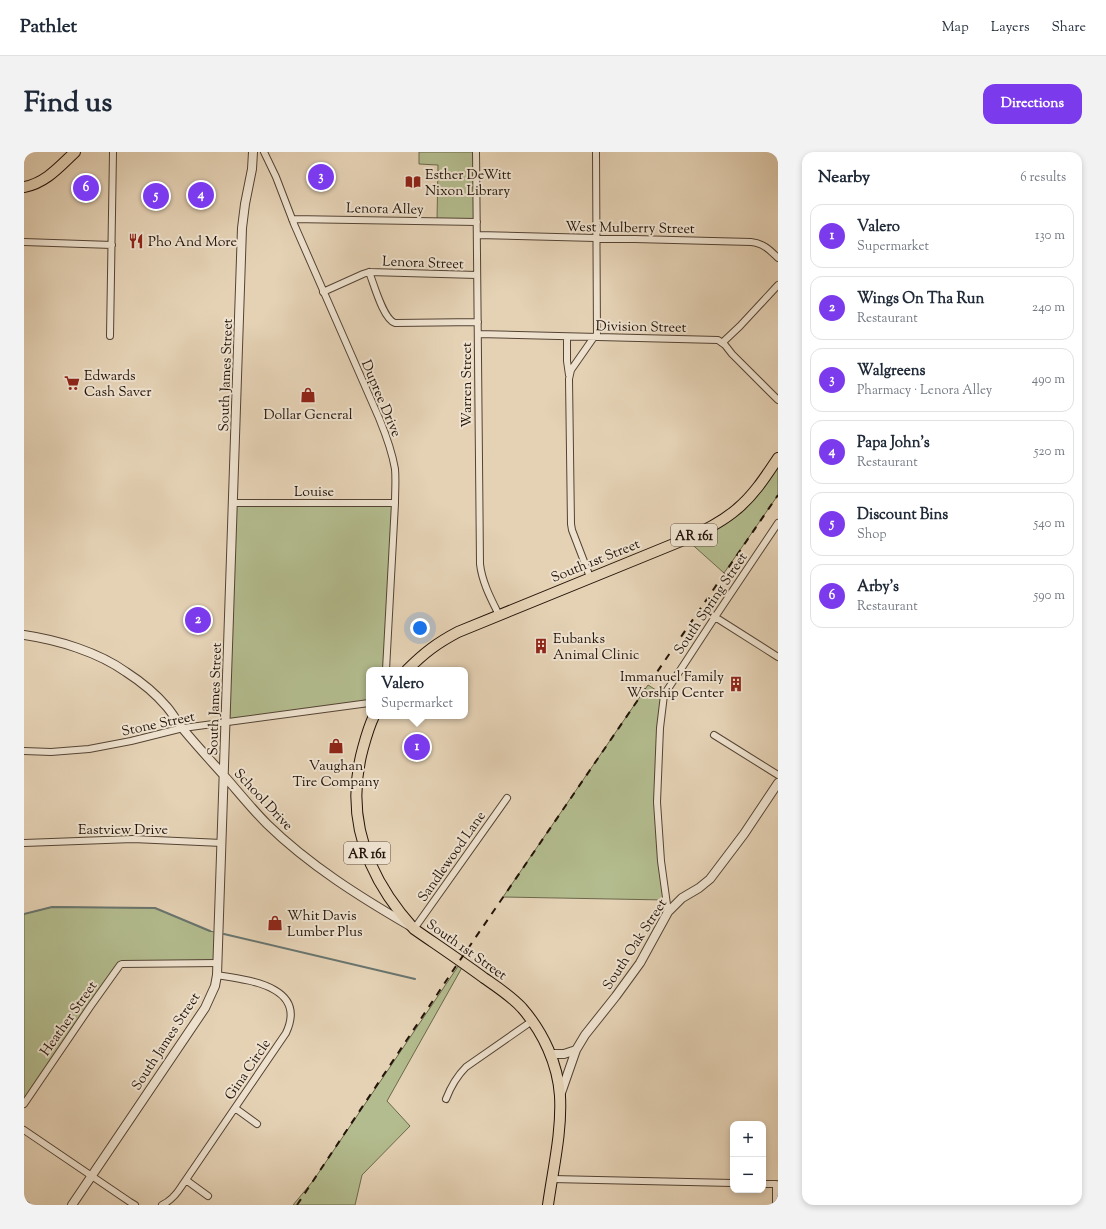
<!DOCTYPE html>
<html lang="en">
<head>
<meta charset="utf-8">
<style>
	:root { --surface:#fff; --page:#f2f2f3; --text:#1f2937; --muted:#747a83; --line:#e0e1e3; --accent:#7c3aed }
	body { margin:0; font-family:"Sorts Mill Goudy",serif; background:var(--page); color:var(--text) }
	.controls { position:absolute; right:12px; bottom:12px; display:grid; overflow:hidden; border-radius:8px; box-shadow:0 2px 6px #0003 }
	.controls button { width:36px; height:36px; display:grid; place-items:center; padding:0; border:0; border-bottom:1px solid var(--line); background:var(--surface); color:var(--text); font:20px sans-serif }
	.you { position:absolute; left:396px; top:476px; width:14px; height:14px; margin:-10px; border:3px solid #fff; border-radius:50%; background:#1a73e8; box-shadow:0 0 0 6px #1a73e833 }
	.badge { display:grid; place-items:center; width:26px; height:26px; border-radius:50%; background:var(--accent); color:#fff; font-size:13px; font-weight:700 }
	.pin { position:absolute; translate:-50% -50%; border:2px solid #fff; box-shadow:0 1px 4px #0006 }
	.popup { position:absolute; left:342px; top:515px; width:102px; height:52px; box-sizing:border-box; display:grid; place-content:center; border-radius:8px; background:var(--surface); filter:drop-shadow(0 1px 3px #0005); font-size:13px; white-space:nowrap; color:var(--muted) }
	.popup b { font-size:15px; color:var(--text) }
	.popup::after { content:''; position:absolute; left:50%; top:100%; margin-left:-8px; border:8px solid transparent; border-top-color:var(--surface) }
	.list { margin:0; padding:0; list-style:none }
	h2 { display:flex; justify-content:space-between; align-items:center; height:52px; margin:0; padding:0 16px; font-size:17px }
	h2 small { font-size:13px; font-weight:400; color:var(--muted) }
	.list li { display:grid; grid-template-columns:26px 1fr auto; gap:12px; align-items:center; box-sizing:border-box; height:64px; margin:0 8px 8px; padding:0 8px; border:1px solid var(--line); border-radius:12px }
	.list b { display:block; font-size:15px; white-space:nowrap }
	.list p { margin:0; font-size:13px; white-space:nowrap; color:var(--muted) }
	.list em { font-size:13px; font-style:normal; color:var(--muted) }
	.map { position:relative; flex:none; width:754px; height:1053px; overflow:hidden; border-radius:12px }
	header { display:flex; align-items:center; gap:24px; box-sizing:border-box; height:56px; padding:0 20px; background:var(--surface); border-bottom:1px solid var(--line) }
	header strong { font-size:19px }
	nav { display:flex; gap:22px; margin-inline-start:auto; font-size:14px }
	.intro { display:flex; align-items:center; justify-content:space-between; box-sizing:border-box; height:96px; padding:0 24px }
	h1 { margin:0; font-size:28px }
	.button { padding:10px 18px; border-radius:12px; background:var(--accent); color:#fff; font-size:14px; font-weight:700 }
	main { display:flex; gap:24px; padding:0 24px }
	aside { flex:1; background:var(--surface); border-radius:12px; box-shadow:0 2px 6px #0003 }
	.map>svg:first-child { display:block }
	.green { fill:#b3bc8e; stroke:#6b684c }
	.lines { fill:none; stroke-linecap:round; stroke-linejoin:round }
	.stream { stroke:#68756f; stroke-width:2 }
	.minor-casing { stroke:#544334; stroke-width:8 }
	.tertiary-casing { stroke:#544334; stroke-width:10 }
	.primary-casing { stroke:#231309; stroke-width:12 }
	.minor { stroke:#eee2cf; stroke-width:6 }
	.tertiary { stroke:#eee2cf; stroke-width:8 }
	.primary { stroke:#e5d2b5; stroke-width:10 }
	.rail { stroke:#231309; stroke-width:2; stroke-dasharray:7 7; stroke-linecap:butt }
	.labels { text-anchor:middle; stroke-width:4; stroke-linejoin:round; paint-order:stroke }
	.shield { fill:#eee2cf; stroke:#605144; stroke-width:1 }
	.shield-label { font-size:13px; font-weight:bold; fill:#231309 }
	.poi-label { font-size:14px; fill:#231309; stroke:#eee2cf; text-anchor:start }
	.street-label { font-size:14px; fill:#231309; stroke:#eee2cf }
</style>
</head>
<body>
<header>
<strong>Pathlet</strong>
<nav><a>Map</a><a>Layers</a><a>Share</a></nav>
</header>
<div class="intro"><h1>Find us</h1><a class="button">Directions</a></div>
<main>
<div class="map">
<svg width="754" height="1053" viewBox="0 0 754 1053">
	<rect width="100%" height="100%" fill="#e5d2b5"/>
	<filter id="stains"><feTurbulence type="fractalNoise" baseFrequency=".005" numOctaves="4"/><feColorMatrix values="0 0 0 0 .2 0 0 0 0 .09 0 0 0 0 .02 0 0 0 .5 -.17"/></filter>
	<radialGradient id="worn" r=".72"><stop offset=".6" stop-color="#630" stop-opacity="0"/><stop offset="1" stop-color="#630" stop-opacity=".3"/></radialGradient>
	<!-- green -->
	<path class="green" d="M395 0H451L453 69H413L414 13 395 12Z
		M754 306V343L700 421 662 387 700 367Z
		M209 351H371L361 518H345V551L201 570Z
		M624 533 640 543 633 650 642 748 479 745Z
		M28 755 131 756 185 779 196 781 194 811 99 812 0 952V762Z
		M437 810 440 812 363 949 386 974 338 1023 331 1053H269L289 1029Z"/>
	<g class="lines">
		<!-- stream -->
		<path class="stream" d="M0 762 28 755 131 756 186 779
			M200 782 391 827"/>
		<defs>
			<path id="minor" d="M240 0 252 25 270 72 355 266C362 283 368 299 371 317 372 328 371 339 371 351L362 518
				M452 0 456 412C458 430 467 447 475 463
				M572 0 573 185
				M268 67 453 70
				M453 83 727 90C739 91 746 98 754 106
				M0 90 88 93
				M345 120C350 132 359 167 371 171L454 170
				M299 140 339 122 345 120 453 123
				M454 182 694 188 701 193 708 202 754 248
				M86 184 89 0
				M543 185V209L545 223
				M698 191 716 174 754 133
				M209 351H371
				M566 425 548 378 547 372 545 227 547 218 570 185
				M691 465 754 505
				M690 583 754 623
				M0 599 27 600 65 597 107 589 159 576 345 551
				M0 691 109 687 198 691
				M644 760 637 709 633 650 636 576 640 543 691 465 754 371
				M390 777 483 646
				M422 947C427 934 433 924 442 915L508 869
				M0 952 66 855 96 813 98 812 194 811
				M211 956 233 972
				M0 978 106 1050 111 1053
				M528 1027 709 1031
				M162 1028 184 1044
				M739 1032H752V1053
				M138 1053C146 1049 152 1043 157 1035L262 881C284 834 224 828 193 823"/>
			<path id="tertiary" d="M0 483C34 488 74 500 102 520 116 529 132 542 143 555 149 562 153 570 159 577 173 594 188 610 203 627 216 642 229 658 243 672 285 713 336 745 386 774
				M526 902H540L552 898 561 883 592 844 616 811 644 760 658 746 675 736 686 727 720 682 754 631
				M537 941 552 898
				M48 1053 181 856 191 834 193 823 218 76 221 52 228 17 229 0"/>
			<path id="primary" d="M0 35C22 31 36 14 51 0
				M383 518C400 501 413 491 434 480L662 387C680 379 698 370 713 357 730 343 742 324 754 306
				M350 564C345 574 342 585 339 596 320 665 343 725 390 777 413 793 437 809 460 826 473 835 487 844 498 856 519 880 534 912 536 944 538 980 529 1017 524 1053"/>
		</defs>
		<!-- minor casing -->
		<use href="#minor" class="minor-casing"/>
		<!-- tertiary casing -->
		<use href="#tertiary" class="tertiary-casing"/>
		<!-- primary casing -->
		<use href="#primary" class="primary-casing"/>
		<!-- minor -->
		<use href="#minor" class="minor"/>
		<!-- tertiary -->
		<use href="#tertiary" class="tertiary"/>
		<!-- primary -->
		<use href="#primary" class="primary"/>
		<!-- rail -->
		<path class="rail" d="M0 1048 7 1053
			M273 1053 430 817 754 343"/>
	</g>
	<!-- icons -->
	<defs>
		<symbol id="library-bare" viewBox="-9 -9 18 18"><path d="M-6-4Q-3-5.5-.7-3.5V5Q-3 3-6 4ZM6-4Q3-5.5 .7-3.5V5Q3 3 6 4Z" fill="#8f2418" stroke="#eee2cf" stroke-width="2.5" paint-order="stroke"/></symbol>
		<symbol id="restaurant-bare" viewBox="-9 -9 18 18"><path d="M-5-6h1v4h1v-4h1v4h1v-4h1v5L-1.5 .5V6h-2V.5L-5-1ZM5-6V6H3V1.5H1.5Q1.5-4 5-6Z" fill="#8f2418" stroke="#eee2cf" stroke-width="2.5" paint-order="stroke"/></symbol>
		<symbol id="supermarket-bare" viewBox="-9 -9 18 18"><path d="M-6-5.5h2.5l.6 2H6L4.5 2H-2.5L-4.4-4H-6ZM-1.5 3.2a1.3 1.3 0 1 0 .1 0ZM3 3.2a1.3 1.3 0 1 0 .1 0Z" fill="#8f2418" stroke="#eee2cf" stroke-width="2.5" paint-order="stroke"/></symbol>
		<symbol id="shop-bare" viewBox="-9 -9 18 18"><path d="M-5-2.5h2.3a2.7 3.5 0 0 1 5.4 0H5L5.5 6h-11ZM-1.5-2.5h3a1.5 2.3 0 0 0-3 0Z" fill="#8f2418" stroke="#eee2cf" stroke-width="2.5" paint-order="stroke"/></symbol>
		<symbol id="building-bare" viewBox="-9 -9 18 18"><path d="M-4-6H4V6H1V3H-1V6H-4ZM-2.5-4.3h1.7v1.8h-1.7ZM.8-4.3h1.7v1.8H.8ZM-2.5-1h1.7V.8h-1.7ZM.8-1h1.7V.8H.8Z" fill="#8f2418" stroke="#eee2cf" stroke-width="2.5" paint-order="stroke"/></symbol>
	</defs>
	<g fill-rule="evenodd">
		<use href="#library-bare" x="378" y="19" width="22" height="22"/>
		<use href="#restaurant-bare" x="101" y="78" width="22" height="22"/>
		<use href="#supermarket-bare" x="37" y="220" width="22" height="22"/>
		<use href="#shop-bare" x="273" y="232" width="22" height="22"/>
		<use href="#building-bare" x="506" y="483" width="22" height="22"/>
		<use href="#building-bare" x="701" y="521" width="22" height="22"/>
		<use href="#shop-bare" x="301" y="583" width="22" height="22"/>
		<use href="#shop-bare" x="240" y="760" width="22" height="22"/>
	</g>
	<g class="labels">
		<!-- shield labels -->
		<g class="shield">
			<rect x="647" y="372" width="46" height="22" rx="3"/>
			<rect x="320" y="690" width="46" height="22" rx="3"/>
		</g>
		<g class="shield-label">
			<text x="670" y="388">AR 161</text>
			<text x="343" y="706">AR 161</text>
		</g>
		<!-- poi labels -->
		<g class="poi-label">
			<text x="401" y="27">Esther DeWitt<tspan x="401" dy="16">Nixon Library</tspan></text>
			<text x="124" y="94">Pho And More</text>
			<text x="60" y="228">Edwards<tspan x="60" dy="16">Cash Saver</tspan></text>
			<text x="284" y="267" text-anchor="middle">Dollar General</text>
			<text x="529" y="491">Eubanks<tspan x="529" dy="16">Animal Clinic</tspan></text>
			<text x="700" y="529" text-anchor="end">Immanuel Family<tspan x="700" dy="16">Worship Center</tspan></text>
			<text x="312" y="618" text-anchor="middle">Vaughan<tspan x="312" dy="16">Tire Company</tspan></text>
			<text x="263" y="768">Whit Davis<tspan x="263" dy="16">Lumber Plus</tspan></text>
		</g>
		<!-- street labels -->
		<g class="street-label">
			<text transform="translate(361 56) rotate(1)" y="5">Lenora Alley</text>
			<text transform="translate(606 75) rotate(1)" y="5">West Mulberry Street</text>
			<text transform="translate(399 110) rotate(2)" y="5">Lenora Street</text>
			<text transform="translate(617 174) rotate(1)" y="5">Division Street</text>
			<text transform="translate(201 223) rotate(-88)" y="5">South James Street</text>
			<text transform="translate(442 233) rotate(-90)" y="5">Warren Street</text>
			<text transform="translate(358 246) rotate(67)" y="5">Dupree Drive</text>
			<text x="290" y="344">Louise</text>
			<text transform="translate(571 408) rotate(-22)" y="5">South 1st Street</text>
			<text transform="translate(686 451) rotate(-56)" y="5">South Spring Street</text>
			<text transform="translate(190 547) rotate(-88)" y="5">South James Street</text>
			<text transform="translate(134 571) rotate(-12)" y="5">Stone Street</text>
			<text transform="translate(240 647) rotate(47)" y="5">School Drive</text>
			<text x="99" y="682">Eastview Drive</text>
			<text transform="translate(427 704) rotate(-55)" y="5">Sandlewood Lane</text>
			<text transform="translate(610 792) rotate(-57)" y="5">South Oak Street</text>
			<text transform="translate(443 797) rotate(35)" y="5">South 1st Street</text>
			<text transform="translate(44 866) rotate(-55)" y="5">Heather Street</text>
			<text transform="translate(141 889) rotate(-57)" y="5">South James Street</text>
			<text transform="translate(223 917) rotate(-56)" y="5">Gina Circle</text>
		</g>
	</g>
	<rect width="100%" height="100%" filter="url(#stains)"/>
	<rect width="100%" height="100%" fill="url(#worn)"/>
</svg>
<div class="controls">
<button>+</button>
<button>−</button>
</div>
<div class="you"></div>
<div class="pin badge" style="left:393px;top:595px">1</div>
<div class="popup"><b>Valero</b>Supermarket</div>
<div class="pin badge" style="left:174px;top:468px">2</div>
<div class="pin badge" style="left:297px;top:25px">3</div>
<div class="pin badge" style="left:177px;top:43px">4</div>
<div class="pin badge" style="left:132px;top:44px">5</div>
<div class="pin badge" style="left:62px;top:36px">6</div>
</div>
<aside>
<h2>Nearby<small>6 results</small></h2>
<ul class="list">
<li><span class="badge">1</span><div><b>Valero</b><p>Supermarket</p></div><em>130 m</em></li>
<li><span class="badge">2</span><div><b>Wings On Tha Run</b><p>Restaurant</p></div><em>240 m</em></li>
<li><span class="badge">3</span><div><b>Walgreens</b><p>Pharmacy · Lenora Alley</p></div><em>490 m</em></li>
<li><span class="badge">4</span><div><b>Papa John's</b><p>Restaurant</p></div><em>520 m</em></li>
<li><span class="badge">5</span><div><b>Discount Bins</b><p>Shop</p></div><em>540 m</em></li>
<li><span class="badge">6</span><div><b>Arby's</b><p>Restaurant</p></div><em>590 m</em></li>
</ul>
</aside>
</main>
</body>
</html>
